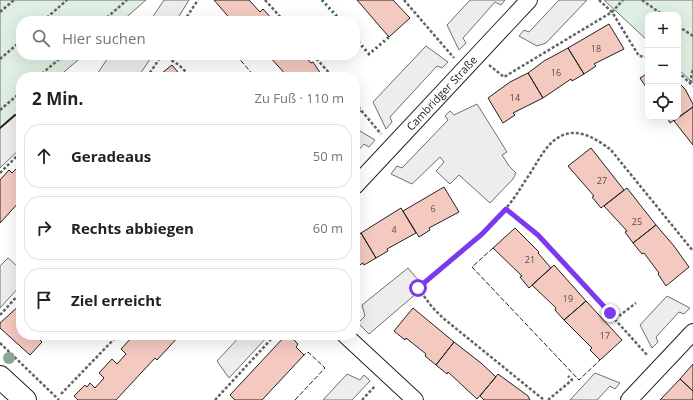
<!DOCTYPE html>
<html lang="de">
<head>
<meta charset="utf-8">
<style>
	:root { --surface:#fff; --page:#f6f6f6; --text:#222; --muted:#767676; --line:#e0e0e0 }
	body { margin:0; font-family:"Open Sans",sans-serif; background:var(--page); color:var(--text) }
	.controls { position:absolute; right:12px; top:12px; display:grid; overflow:hidden; border-radius:8px; box-shadow:0 4px 16px #0002 }
	.controls button { width:36px; height:36px; display:grid; place-items:center; padding:0; border:0; border-bottom:1px solid var(--line); background:var(--surface); color:var(--text); font:20px sans-serif }
	.stop { position:absolute; width:12px; height:12px; margin:-9px; border:3px solid #7c3aed; border-radius:50%; background:#fff }
	.stop.end { background:#7c3aed; border-color:#fff; box-shadow:0 1px 4px #0008 }
	.list { margin:0; padding:0; list-style:none }
	h2 { display:flex; justify-content:space-between; align-items:center; height:52px; margin:0; padding:0 16px; font-size:17px }
	h2 small { font-size:13px; font-weight:400; color:var(--muted) }
	.list li { display:grid; grid-template-columns:26px 1fr auto; gap:12px; align-items:center; box-sizing:border-box; height:64px; margin:0 8px 8px; padding:0 8px; border:1px solid var(--line); border-radius:16px }
	.list b { display:block; font-size:15px; white-space:nowrap }
	.list em { font-size:13px; font-style:normal; color:var(--muted) }
	.icon { flex:none; width:22px; height:22px; fill:none; stroke:currentColor; stroke-width:2; stroke-linecap:round; stroke-linejoin:round }
	.map { position:relative; flex:none; width:693px; height:400px; overflow:hidden }
	.search { position:absolute; background:var(--surface); box-shadow:0 4px 16px #0002; left:16px; top:16px; width:344px; height:44px; display:flex; align-items:center; gap:10px; box-sizing:border-box; padding:0 14px; border-radius:16px; color:var(--muted); font-size:15px }
	.panel { position:absolute; background:var(--surface); box-shadow:0 4px 16px #0002; left:16px; top:72px; width:344px; height:268px; border-radius:16px }
	.map>svg:first-child { display:block }
	.green { fill:#e0efe3; stroke:#6f6f6f }
	.parking { fill:#ededed; stroke:#6f6f6f }
	.building { fill:#f3c9c0; stroke:#222 }
	.lines { fill:none; stroke-linecap:round; stroke-linejoin:round }
	.minor-casing { stroke:#222; stroke-width:18 }
	.primary-casing { stroke:#222; stroke-width:24 }
	.path { stroke:#646464; stroke-width:2.5; stroke-dasharray:3 2; stroke-linecap:butt }
	.minor { stroke:#fff; stroke-width:16 }
	.primary { stroke:#fff; stroke-width:22 }
	.hedge { stroke:#2f5e38; stroke-width:3; stroke-dasharray:2 3; stroke-linecap:butt }
	.fence { stroke:#222; stroke-width:1; stroke-dasharray:5 2; stroke-linecap:butt }
	.wall { stroke:#222; stroke-width:2 }
	.tree { fill:#8da692 }
	.route { stroke:#7c3aed; stroke-width:5 }
	.labels { text-anchor:middle; stroke-width:3; stroke-linejoin:round; paint-order:stroke }
	.number-label { font-size:9px; fill:#564c4a }
	.street-label { font-size:11px; fill:#222; stroke:#fff }
</style>
</head>
<body>
<div class="map">
<svg width="693" height="400" viewBox="0 0 693 400">
	<rect width="100%" height="100%" fill="#fff"/>
	<!-- green -->
	<path class="green" d="M0 0H146L122 21H21V55H84L58 77H21V110L0 128Z
		M604 0H693V83L678 69V15H648V41Z"/>
	<!-- parking -->
	<path class="parking" d="M164 0H189L176 21H150Z
		M470 0H505L501 5 495 2 463 38 466 43 459 50 447 25Z
		M559 0H587L546 43 537 46 519 36 524 30 529 32Z
		M426 46 448 62 442 68 437 66 390 117 392 122 386 129 373 102Z
		M110 55H153L138 77H101L97 74Z
		M477 104 507 152 502 155 509 166 516 173 513 179 490 203 459 175 450 184 436 171 444 162 440 157 412 184 391 174 397 166 402 168 448 120 445 116 450 111 454 115Z
		M15 115 21 122V148L0 168V128Z
		M355 128 375 140 369 147 364 144 355 154Z
		M8 258 17 266 21 261V285L0 308V266Z
		M408 268 424 287 369 334 358 323 365 316 362 305Z
		M667 296 690 308 684 314 679 312 656 337 658 342 652 348 640 325Z
		M241 335H269L229 378 217 361Z
		M595 373 620 383 615 389 610 386 597 400H570Z
		M347 374 360 380 364 375 370 381 352 400H323Z"/>
	<!-- building -->
	<path class="building" d="M214 0H249L260 12 263 9 274 21H232Z
		M357 0H393L410 18 389 37Z
		M609 24 624 49 594 64 596 66 584 74 568 48Z
		M568 48 584 74 572 81 571 79 543 98 528 73 544 61Z
		M268 55H304L311 63 313 62 323 77H288Z
		M172 65 182 77H157Z
		M528 73 543 98 513 113 515 115 503 123 488 98 510 82Z
		M648 73V90L640 78Z
		M678 82 685 89 693 104V107L670 123 667 117H678Z
		M693 107V145L674 121Z
		M591 148 624 190 601 208 592 197 594 196 568 166Z
		M21 164V200L0 223V180L9 170 12 173Z
		M444 187 459 212 429 228 430 230 419 237 403 211Z
		M627 188 656 225 633 243 625 232 627 231 604 206Z
		M401 208 416 233 387 249 388 251 376 258 361 233Z
		M656 225 674 246 689 267 666 286 658 274 659 273 644 253 642 254 633 243Z
		M515 228 539 252 538 253 551 268 529 288 520 277 522 276 493 248Z
		M361 233 376 258 364 265 363 263 355 268V236Z
		M554 265 586 301 564 320 555 310 556 308 532 285Z
		M586 301 622 340 600 360 590 350 592 348 564 320Z
		M21 304V335H35L42 342 30 355 0 328V323Z
		M413 308 454 342 436 365 425 356 426 354 406 338 405 340 394 331Z
		M139 335H180L157 360 155 358 116 400H78L74 396 85 385 87 387 90 383 95 388 104 378 99 373 112 359 117 364 126 354 121 349 133 336 136 339Z
		M286 335H289L298 344 296 347 304 355 262 400H235L230 395Z
		M454 342 481 363 496 377 477 399 448 372 447 374 436 365Z
		M693 364V391L680 379Z
		M498 374 528 396 530 400H484L480 396Z
		M680 379 693 391V400H660Z"/>
	<g class="lines">
		<defs>
			<g id="minor">
				<path id="s1" d="M355 186 529 0"/>
				<path d="M345 335 415 400"/>
				<path d="M629 400 693 332"/>
			</g>
			<path id="primary" d="M0 377 25 400"/>
		</defs>
		<!-- minor casing -->
		<use href="#minor" class="minor-casing"/>
		<!-- primary casing -->
		<use href="#primary" class="primary-casing"/>
		<!-- path -->
		<path class="path" d="M265 0 284 21
			M404 0 454 58
			M599 0 612 12 639 56 648 57
			M642 0 663 15
			M0 12 14 0
			M43 21 67 0
			M103 21 127 0
			M184 21 198 0
			M678 26 693 36
			M163 55 179 65 191 77
			M313 55 333 77
			M0 59 21 41
			M489 65 504 77 612 12 623 0
			M678 72 693 86
			M38 77 64 55
			M147 77 162 55
			M690 83 693 68
			M355 103 381 134
			M0 110 21 92
			M355 116 361 110
			M0 173 21 152
			M506 209 545 242 648 356
			M415 285 418 288C448 263 481 239 506 208 515 198 521 187 529 175 538 162 546 143 561 136 579 127 598 140 611 150L693 251
			M418 288 432 307 443 318 544 400
			M0 315 21 292
			M615 319 636 303
			M0 343 59 400
			M61 394 118 335
			M215 400 275 335
			M362 400 375 386
			M548 400 572 380 568 376"/>
		<!-- minor -->
		<use href="#minor" class="minor"/>
		<!-- primary -->
		<use href="#primary" class="primary"/>
		<!-- hedge -->
		<path class="hedge" d="M322 0 341 21
			M355 38 369 54 389 37"/>
		<!-- fence -->
		<path class="fence" d="M236 55 255 77
			M493 248 472 267 579 380 600 360
			M295 400 325 368 308 352 304 355"/>
		<!-- wall -->
		<path class="wall" d="M0 128 15 115"/>
	</g>
	<!-- trees -->
	<circle class="tree" cx="9" cy="358" r="6"/>
	<g class="lines">
		<!-- route -->
		<path class="route" d="M418 288 482 234 506 209 538 235 610 313"/>
	</g>
	<g class="labels">
		<!-- number labels -->
		<g class="number-label">
			<text x="596" y="52">18</text>
			<text x="556" y="76">16</text>
			<text x="515" y="101">14</text>
			<text x="602" y="184">27</text>
			<text x="433" y="212">6</text>
			<text x="637" y="225">25</text>
			<text x="394" y="233">4</text>
			<text x="530" y="263">21</text>
			<text x="568" y="302">19</text>
			<text x="605" y="339">17</text>
		</g>
		<!-- street labels -->
		<g class="street-label">
			<text dy="4" stroke="none"><textPath href="#s1" startOffset="127">Cambridger Straße</textPath></text>
		</g>
	</g>
</svg>
<div class="controls">
<button>+</button>
<button>−</button>
<button><svg class="icon" aria-label="locate" viewBox="0 0 24 24"><circle cx="12" cy="12" r="6"/><path d="M12 2v4M12 18v4M2 12h4M18 12h4"/></svg></button>
</div>
<div class="stop" style="left:418px;top:288px"></div>
<div class="stop end" style="left:610px;top:313px"></div>
<div class="search"><svg class="icon" aria-label="search" viewBox="0 0 24 24"><circle cx="10" cy="10" r="6"/><path d="M15 15l6 6"/></svg>Hier suchen</div>
<section class="panel">
<h2>2 Min.<small>Zu Fuß · 110 m</small></h2>
<ul class="list">
<li><svg class="icon" aria-label="ahead" viewBox="0 0 24 24"><path d="M12 20V5M6 11l6-6 6 6"/></svg><div><b>Geradeaus</b></div><em>50 m</em></li>
<li><svg class="icon" aria-label="right" viewBox="0 0 24 24"><path d="M7 20v-9h11M14 6l5 5-5 5"/></svg><div><b>Rechts abbiegen</b></div><em>60 m</em></li>
<li><svg class="icon" aria-label="arrive" viewBox="0 0 24 24"><path d="M6 21V4h12l-3 4 3 4H6"/></svg><div><b>Ziel erreicht</b></div></li>
</ul>
</section>
</div>
</body>
</html>
